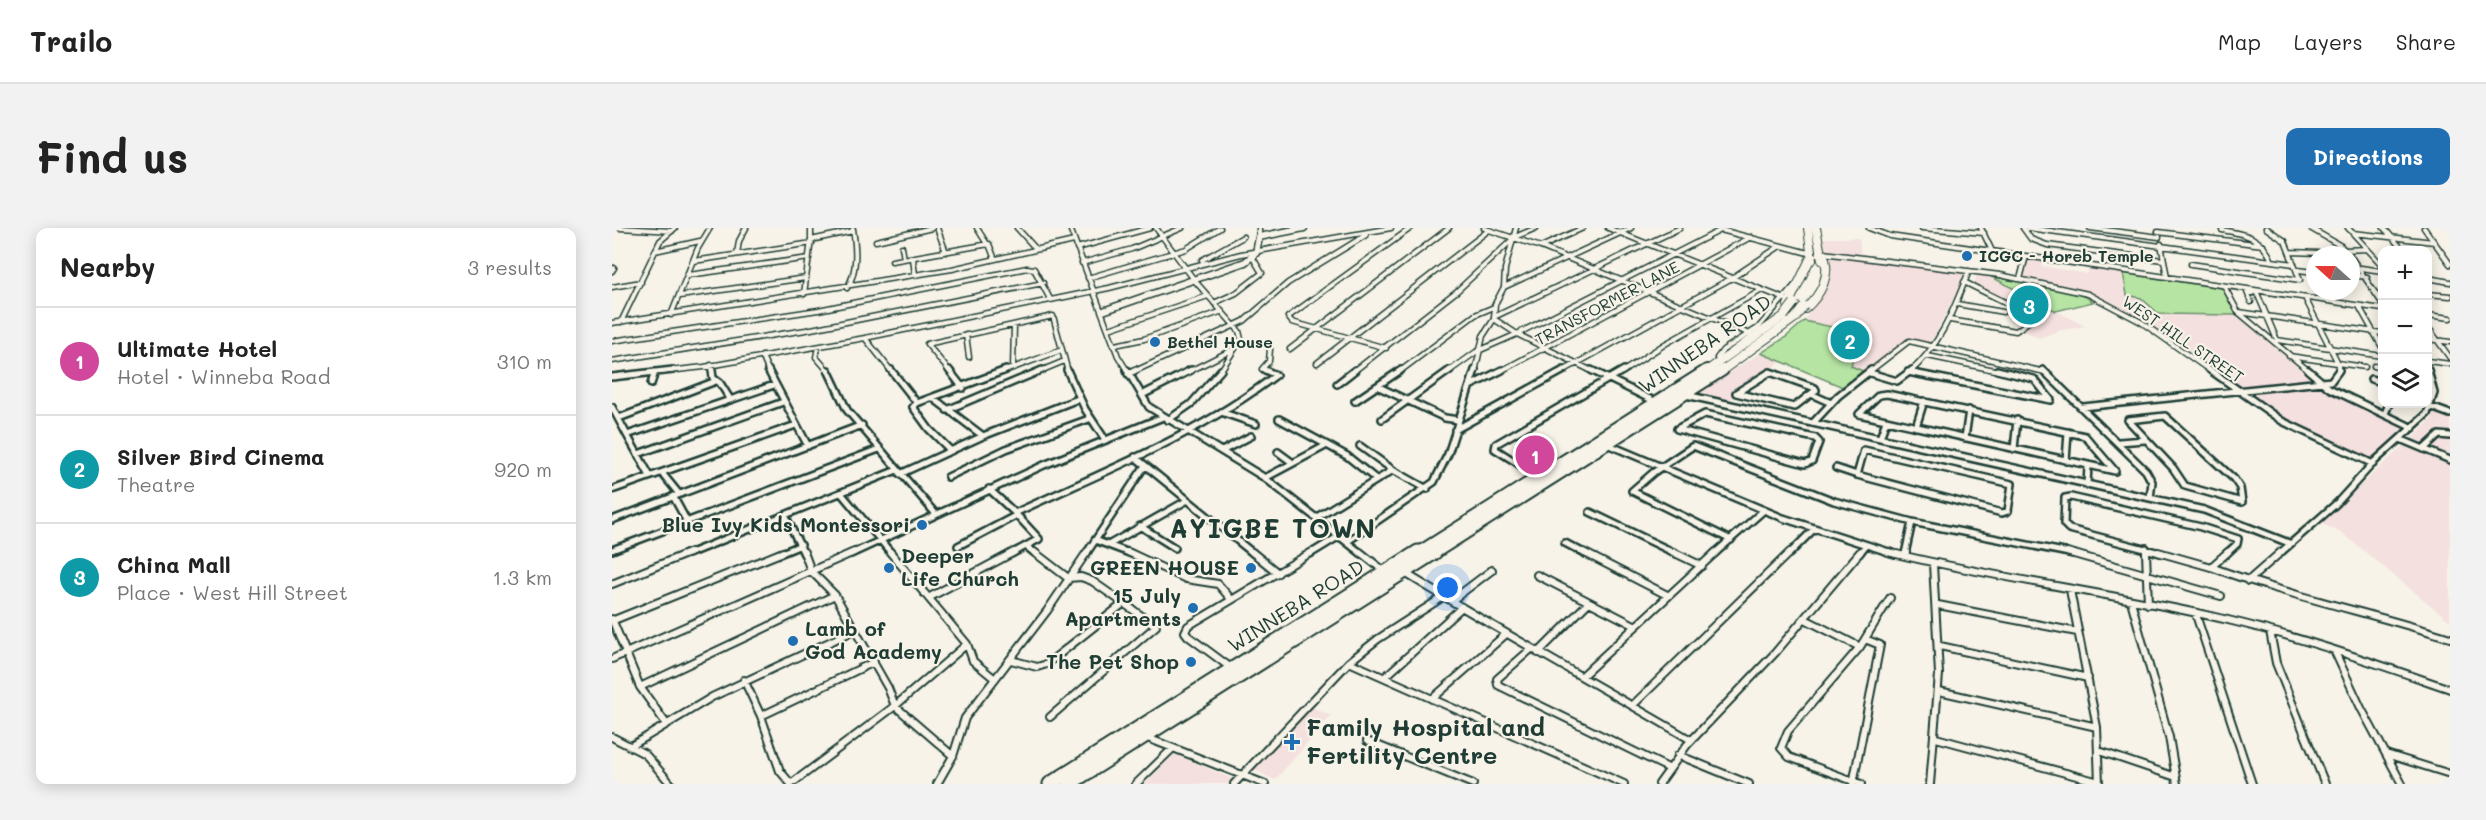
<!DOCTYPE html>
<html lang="en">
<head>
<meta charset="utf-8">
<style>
	:root { --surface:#fff; --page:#f2f2f2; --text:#222; --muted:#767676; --line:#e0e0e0; --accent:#1f6fb2 }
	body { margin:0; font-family:Mali,sans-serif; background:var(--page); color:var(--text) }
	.controls { position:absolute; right:18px; top:18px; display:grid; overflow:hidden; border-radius:12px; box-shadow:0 3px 15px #0003 }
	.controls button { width:54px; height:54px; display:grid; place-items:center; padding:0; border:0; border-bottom:2px solid var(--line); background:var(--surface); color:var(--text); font:30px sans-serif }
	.compass { position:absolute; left:1694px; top:18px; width:54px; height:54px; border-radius:50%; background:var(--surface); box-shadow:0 3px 15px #0003; rotate:291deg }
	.you { position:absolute; left:836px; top:360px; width:21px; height:21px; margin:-15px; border:4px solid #fff; border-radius:50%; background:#1a73e8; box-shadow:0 0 0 9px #1a73e833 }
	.badge { display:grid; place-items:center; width:39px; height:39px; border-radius:50%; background:var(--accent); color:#fff; font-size:20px; font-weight:700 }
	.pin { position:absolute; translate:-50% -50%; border:3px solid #fff; box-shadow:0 2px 6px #0006 }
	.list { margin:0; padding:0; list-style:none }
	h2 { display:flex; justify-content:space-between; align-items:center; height:78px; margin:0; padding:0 24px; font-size:26px }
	h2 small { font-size:20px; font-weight:400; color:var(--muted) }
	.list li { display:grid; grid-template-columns:39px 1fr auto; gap:18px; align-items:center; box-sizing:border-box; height:108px; padding:0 24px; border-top:2px solid var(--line) }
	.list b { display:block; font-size:22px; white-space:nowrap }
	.list p { margin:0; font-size:20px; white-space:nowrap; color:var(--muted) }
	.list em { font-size:20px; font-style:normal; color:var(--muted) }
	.icon { flex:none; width:33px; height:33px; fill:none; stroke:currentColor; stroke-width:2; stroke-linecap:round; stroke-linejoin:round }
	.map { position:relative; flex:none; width:1838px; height:556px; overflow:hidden; border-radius:12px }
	header { display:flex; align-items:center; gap:36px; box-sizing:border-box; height:84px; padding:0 30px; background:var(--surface); border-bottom:2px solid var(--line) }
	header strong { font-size:28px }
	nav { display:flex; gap:33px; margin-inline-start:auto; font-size:21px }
	.intro { display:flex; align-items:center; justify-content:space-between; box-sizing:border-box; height:144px; padding:0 36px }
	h1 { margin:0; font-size:42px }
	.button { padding:15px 27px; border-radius:12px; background:var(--accent); color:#fff; font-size:21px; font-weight:700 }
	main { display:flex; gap:36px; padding:0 36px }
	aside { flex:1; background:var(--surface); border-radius:12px; box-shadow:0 3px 15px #0003 }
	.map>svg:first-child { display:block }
	.built { fill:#f4e0de }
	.green { fill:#b6e4a3; stroke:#6a906c; stroke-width:1.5 }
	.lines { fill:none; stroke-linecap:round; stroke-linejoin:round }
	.street-far2-casing { stroke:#1f3d34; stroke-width:7 }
	.street-far1-casing { stroke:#1f3d34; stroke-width:10 }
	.street-casing { stroke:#1f3d34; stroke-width:10 }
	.secondary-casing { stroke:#1f3d34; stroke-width:9 }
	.highway-far2-casing { stroke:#1f3d34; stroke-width:10 }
	.highway-far1-casing { stroke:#1f3d34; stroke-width:14 }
	.highway-casing { stroke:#1f3d34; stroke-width:17 }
	.street-far2 { stroke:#f7f3e8; stroke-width:4 }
	.street-far1 { stroke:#f7f3e8; stroke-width:5 }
	.street { stroke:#f7f3e8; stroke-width:6 }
	.secondary { stroke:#f7f3e8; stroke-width:6 }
	.highway-far2 { stroke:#f7f3e8; stroke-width:8 }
	.highway-far1 { stroke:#f7f3e8; stroke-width:10 }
	.highway { stroke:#f7f3e8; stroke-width:13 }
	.highway-bridge-casing { stroke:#1f3d34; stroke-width:10; stroke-linecap:butt }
	.highway-bridge { stroke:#f7f3e8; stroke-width:8 }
	.poi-dot { fill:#1f6fb2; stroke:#f7f3e8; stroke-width:2 }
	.labels { text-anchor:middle; stroke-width:4.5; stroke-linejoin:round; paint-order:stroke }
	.far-poi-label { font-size:16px; font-weight:bold; fill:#1f3d34; stroke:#f7f3e8; text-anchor:start }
	.far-street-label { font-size:16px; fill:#1f3d34; stroke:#f7f3e8 }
	.street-label { font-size:20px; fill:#1f3d34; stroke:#f7f3e8 }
	.poi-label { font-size:20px; font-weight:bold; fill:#1f3d34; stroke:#f7f3e8; text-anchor:end }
	.near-poi-label { font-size:24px; font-weight:bold; fill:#1f3d34; stroke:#f7f3e8; text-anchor:start }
	.district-label { font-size:26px; font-weight:bold; letter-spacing:1.5px; fill:#1f3d34; stroke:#f7f3e8 }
</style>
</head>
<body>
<header>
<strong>Trailo</strong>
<nav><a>Map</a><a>Layers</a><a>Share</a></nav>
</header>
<div class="intro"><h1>Find us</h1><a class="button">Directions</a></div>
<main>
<aside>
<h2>Nearby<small>3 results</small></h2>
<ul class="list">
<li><span class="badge" style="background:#d1479c">1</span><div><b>Ultimate Hotel</b><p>Hotel · Winneba Road</p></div><em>310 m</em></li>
<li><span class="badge" style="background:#0f9aa8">2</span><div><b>Silver Bird Cinema</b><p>Theatre</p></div><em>920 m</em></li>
<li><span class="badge" style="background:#0f9aa8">3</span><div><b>China Mall</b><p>Place · West Hill Street</p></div><em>1.3 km</em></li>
</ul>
</aside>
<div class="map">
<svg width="1838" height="556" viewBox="0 0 1838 556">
	<rect width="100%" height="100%" fill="#f7f3e8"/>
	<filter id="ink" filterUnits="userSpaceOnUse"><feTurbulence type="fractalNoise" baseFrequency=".0167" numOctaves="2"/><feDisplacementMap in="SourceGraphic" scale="12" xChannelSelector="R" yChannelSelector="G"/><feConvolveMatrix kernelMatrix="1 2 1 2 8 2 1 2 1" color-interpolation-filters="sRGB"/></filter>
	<g filter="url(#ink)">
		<!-- built -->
		<path class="built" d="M1210 10H1247L1249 29 1217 25 1214 23Z
			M1217 29 1350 45 1353 48 1318 117 1291 113 1253 144 1239 138 1240 130 1219 122 1225 100 1192 93 1210 65Z
			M1416 30 1431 32 1429 38 1476 46V38L1511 44 1529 70 1547 86 1624 87 1703 154 1627 161 1491 70 1459 60 1411 51Z
			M1365 47 1378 48 1473 98 1446 103 1427 110 1411 102 1426 89 1362 56Z
			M1149 125 1169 134 1123 162 1121 165 1124 167 1114 175 1080 167Z
			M1707 158 1792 198 1794 201 1761 231H1755L1683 199 1634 166Z
			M1822 185 1838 188V393L1730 305 1708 295 1820 191Z
			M697 478 719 488 663 552 638 540Z
			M562 526 623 552 619 556H533Z"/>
		<!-- green -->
		<path class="green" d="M1511 44 1607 58 1611 61 1624 87 1547 86 1529 70 1515 67Z
			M1378 48 1470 66 1481 74 1444 83Z
			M1192 93 1225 100 1219 122 1241 130 1239 138 1253 144 1233 160 1149 125 1174 109Z"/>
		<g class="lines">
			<defs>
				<path id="street-far2" d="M8 0 60 3
					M199 0V12
					M325 0 334 24
					M365 0 375 16
					M405 0 424 21
					M458 0 506 128 516 144
					M544 0 583 53 627 103 629 111 608 144
					M647 0V9
					M996 0 1173 71
					M1257 0 1278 8 1770 81
					M1310 0 1372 5
					M1369 0 1380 23
					M1411 0 1419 11 1435 17 1551 32
					M1416 0 1682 36
					M1478 0 1547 9
					M1698 0 1729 18 1736 26
					M1736 0 1770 37
					M1772 0 1791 22
					M1812 0 1838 36
					M877 2 929 19 1138 106
					M1610 2C1634 6 1650 9 1660 33
					M1546 4 1651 17
					M1741 5 1822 14
					M264 13 320 0
					M1549 16 1555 49
					M290 19 292 31
					M929 19 971 0
					M465 20 538 0
					M1732 22 1755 21
					M43 23 88 13
					M1678 24 1737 26
					M1211 25 1388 47 1476 66 1529 94 1600 144
					M125 26 127 13 134 0
					M1739 29 1770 75
					M301 30 303 47
					M590 32 631 9
					M82 33 200 15
					M280 33 377 16 382 29
					M470 35 520 21 570 0
					M1579 36 1688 52 1673 13 1654 0
					M1749 40 1770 43
					M1686 42 1703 44
					M0 43 2 40
					M77 47 197 30
					M1739 47 1755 49
					M476 50 574 21 608 0
					M1816 50 1838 54
					M1408 51 1414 28
					M1612 58 1626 84 1698 144
					M0 59 29 54
					M892 59 1019 0
					M235 60C246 43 244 20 241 1
					M1645 65 1665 112 1770 128
					M192 66 199 12 241 3
					M1816 66 1838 68
					M68 68 194 50
					M1694 72 1726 135V144
					M1639 74 1635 64 1641 65
					M602 75 624 65 650 45 641 30
					M1345 76 1391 84
					M1748 80 1770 119
					M1627 84 1770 105
					M59 87 86 20 98 0
					M1816 87 1838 90
					M882 89 1068 0
					M882 91 905 106 982 144
					M1338 92 1404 103 1423 89 1352 54
					M9 94 48 13 63 0
					M0 95 340 41 462 13
					M1816 99 1838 130
					M497 101 596 68
					M354 107 357 129
					M253 110 280 144
					M1816 111 1838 114
					M0 113 206 82 415 40 422 41 438 71
					M503 117 532 111 608 84
					M206 119 204 129 217 144
					M774 120 680 94 676 89 799 0
					M678 121 837 0
					M150 128 157 144
					M1316 128 1392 144
					M1677 128 1753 139
					M1105 130 1111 122 1146 100 1183 57
					M0 133 194 102 431 55
					M1816 133 1838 136
					M705 135 877 2 872 0
					M99 137 100 144
					M1762 138 1770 140
					M401 140 402 97
					M1816 141 1817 144
					M47 144 92 139 253 110 497 60 629 26 779 0
					M338 144 315 116 441 88 456 144
					M390 144 447 123
					M426 144 450 134
					M521 144 632 93 676 55 754 7
					M576 144 620 122
					M657 144 650 141 657 133 658 121
					M741 144 845 63 903 9 924 0
					M787 144 863 87 882 79
					M836 144 864 124 905 106 1109 2 1200 26
					M863 144 871 108 882 91 883 76 892 59 893 41 904 0
					M887 144 1139 9
					M949 144 1120 50 1168 18
					M1010 144 1053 116 1150 62
					M1257 144 1297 113 1433 144
					M1298 144C1329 117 1342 80 1357 43"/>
				<path id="street-far1" d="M100 142 101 150 108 155 118 171
					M156 142 196 218
					M216 142 235 182 322 284
					M279 142 305 175
					M337 142 351 160
					M455 142 473 181 492 210
					M515 142 537 179 653 250 750 326
					M979 142 1044 174
					M1431 142 1534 243 1540 254 1538 270
					M1598 142 1670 193 1761 236
					M1696 142 1717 160 1801 200
					M1158 144 1203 160 1204 162 1182 179 1124 165Z
					M1296 144 1439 172 1422 151 1385 142
					M1258 145 1285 153 1300 142
					M516 146 524 142
					M0 149 61 142
					M1759 151 1770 154
					M39 156 43 144
					M725 156 743 142
					M860 157 890 142
					M767 159 833 190 846 192
					M1199 166 1219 175
					M1275 166 1473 208 1503 243 1247 186 1267 167Z
					M530 167 579 142
					M1074 167 1592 282 1677 315
					M321 170 371 208
					M743 173 789 142
					M305 175 394 142
					M305 175 301 179 317 201 339 223
					M0 179 15 207
					M1471 179 1719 153 1727 142
					M1819 179 1838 186
					M335 182 430 142
					M1774 183 1777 176
					M609 184 644 196
					M1093 186 1203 210 1207 214 1200 233 1193 236 1065 201Z
					M1553 188 1622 251 1628 260 1630 274 1573 258 1561 240 1516 192Z
					M7 190 104 153
					M770 191 838 142
					M556 192 579 176 609 142
					M1201 195 1226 168 1259 142
					M1304 199 1312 173
					M843 202 952 142
					M1268 210 1274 193
					M1353 210 1357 182
					M1788 211 1838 232
					M1507 214 1533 212
					M995 216 1171 290 1283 326
					M715 217 735 228 765 252
					M1402 221 1405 192
					M1812 221 1827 207 1838 208
					M1252 222 1400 256 1396 283 1390 285 1245 247Z
					M610 223 639 208
					M666 224 681 235
					M26 226 171 174
					M523 229 642 326
					M1454 233 1456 204
					M1224 240 1245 247
					M781 242 815 261
					M50 245 67 266
					M288 246 371 208 466 171
					M38 248 15 207 162 157
					M926 248 883 221 884 216 1012 142
					M336 249 394 221 477 191
					M653 250 715 217 667 191
					M1475 257 1476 238
					M377 261 403 285C493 243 585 208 664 147L653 142
					M0 262 184 197
					M229 265 280 326
					M61 268 74 292
					M978 284 1065 326
					M174 289 192 326
					M705 289 781 242 748 218
					M0 292 250 197
					M528 298 563 320
					M483 312 520 326
					M1119 312 1020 263 1042 244 1081 218 1222 273 1300 294 1462 326
					M736 313 822 254 836 226 863 142
					M953 315 974 326
					M498 316 574 273
					M346 318 405 287
					M415 319 424 326
					M1534 320V326
					M0 322 267 221
					M76 326 285 242
					M167 326 189 317
					M239 326 432 237 551 189
					M399 326 427 311 403 285
					M474 326 532 239
					M698 326 729 307
					M1102 326 1152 282
					M1177 326 1202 301
					M1247 326 1254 317
					M1293 326 1300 294
					M1552 326 1457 301 1452 296 1453 270 1459 269 1589 299 1626 311 1625 316 1614 326
					M1667 326 1725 275 1763 233 1815 186 1822 165 1816 142"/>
				<path id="street" d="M192 324 199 343 223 367 276 460 283 478 341 528
					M278 324 355 416 361 433 383 451
					M422 324 456 350 469 349 480 353 544 398 438 489
					M516 324 574 351 606 356 619 371
					M640 324 666 345
					M748 324 772 343
					M971 324 1055 367
					M1061 324 1090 338
					M1276 324C1389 352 1504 365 1616 392 1692 410 1765 436 1838 461
					M1455 324 1609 368
					M1534 324 1536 376
					M1546 324 1599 339
					M1293 328 1294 324
					M1599 339C1677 368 1759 385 1838 410
					M1599 339 1616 324
					M793 345C887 403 984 456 1079 512
					M925 347 1024 398
					M1636 353 1669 324
					M0 356 79 324
					M1458 362 1485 499 1487 556
					M318 369 402 324
					M839 373 880 342
					M1519 373 1557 509 1565 556
					M1326 377 1465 404
					M1583 384 1640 556
					M0 391 28 459 53 494
					M2 392 171 324
					M1195 392 1248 419
					M1658 403 1664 435 1713 556
					M1328 418 1476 450
					M918 422 885 451 886 457 1056 540
					M1722 422 1749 480 1790 556
					M926 425 976 375
					M0 431 242 324
					M399 432 425 439 435 436 512 375
					M737 434 1012 556
					M619 440 576 408 573 404 576 398 700 324
					M970 448 1104 324
					M773 449 850 379
					M132 452 149 488 168 543 179 556 283 478 355 416
					M28 459 223 367
					M1327 463 1485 499
					M820 471 893 407
					M1021 477 1178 324
					M149 488 262 434
					M0 509 33 526 59 556
					M533 509 653 556
					M1324 510 1487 554
					M755 513 861 556
					M19 518 100 469 243 402
					M1487 523 1564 549
					M1774 526 1838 546
					M1066 527 1137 556
					M325 556 341 528 353 490 435 383 475 324
					M524 556 560 521
					M622 556 737 434 766 411 831 369
					M1047 556 1075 517 1163 425 1248 324
					M1241 556 1268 417 1253 411
					M1249 556 1177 529 1169 520 1176 503 1248 419 1278 370
					M1318 556 1327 446 1321 336"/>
				<path id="secondary" d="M491 83 633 34 644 25 647 9 692 0"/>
				<path id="highway-far2" d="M1196 0 1200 32
					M1204 0 1210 32
					M1200 27 1176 77 1193 81C1209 67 1220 46 1211 26
					M1093 144 1172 88
					M1108 144 1183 90"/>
				<path id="highway-far1" d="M804 326 1095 142
					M821 326 1111 142"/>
				<path id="highway" d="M438 556 806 324
					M457 556 823 324"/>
			</defs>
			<!-- street-far2 casing -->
			<use href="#street-far2" class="street-far2-casing"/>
			<!-- street-far1 casing -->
			<use href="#street-far1" class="street-far1-casing"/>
			<!-- street casing -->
			<use href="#street" class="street-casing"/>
			<!-- secondary casing -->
			<use href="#secondary" class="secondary-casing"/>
			<!-- highway-far2 casing -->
			<use href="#highway-far2" class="highway-far2-casing"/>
			<!-- highway-far1 casing -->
			<use href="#highway-far1" class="highway-far1-casing"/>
			<!-- highway casing -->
			<use href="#highway" class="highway-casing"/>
			<!-- street-far2 -->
			<use href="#street-far2" class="street-far2"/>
			<!-- street-far1 -->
			<use href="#street-far1" class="street-far1"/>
			<!-- street -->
			<use href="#street" class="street"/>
			<!-- secondary -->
			<use href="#secondary" class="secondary"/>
			<!-- highway-far2 -->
			<use href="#highway-far2" class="highway-far2"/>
			<!-- highway-far1 -->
			<use href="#highway-far1" class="highway-far1"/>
			<!-- highway -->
			<use href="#highway" class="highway"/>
			<defs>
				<path id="highway-bridge" d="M1172 88 1182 75
					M1183 90 1192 78"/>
			</defs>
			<!-- highway-bridge casing -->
			<use href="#highway-bridge" class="highway-bridge-casing"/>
			<!-- highway-bridge -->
			<use href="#highway-bridge" class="highway-bridge"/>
		</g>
	</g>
	<!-- markers -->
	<g class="poi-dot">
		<circle cx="1355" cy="28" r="6"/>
		<circle cx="543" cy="114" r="6"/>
		<circle cx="310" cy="297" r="6"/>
		<circle cx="277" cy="340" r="6"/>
		<circle cx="639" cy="340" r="6"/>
		<circle cx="581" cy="380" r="6"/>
		<circle cx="181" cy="413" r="6"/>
		<circle cx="579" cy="434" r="6"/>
		<path d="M677 505h6v6h6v6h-6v6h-6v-6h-6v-6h6z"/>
	</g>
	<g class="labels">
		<!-- far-poi labels -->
		<g class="far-poi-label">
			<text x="1367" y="34">ICGC - Horeb Temple</text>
			<text x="555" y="120">Bethel House</text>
		</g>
		<!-- far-street labels -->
		<g class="far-street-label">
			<text transform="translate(995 75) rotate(-28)" y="6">TRANSFORMER LANE</text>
			<text transform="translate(1571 111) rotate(34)" y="6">WEST HILL STREET</text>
		</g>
		<!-- street labels -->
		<g class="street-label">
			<text transform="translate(1093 116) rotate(-35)" y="7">WINNEBA ROAD</text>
			<text transform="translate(684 378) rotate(-32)" y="7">WINNEBA ROAD</text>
		</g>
		<!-- poi labels -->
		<g class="poi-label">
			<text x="298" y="304">Blue Ivy Kids Montessori</text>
			<text x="289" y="335" text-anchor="start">Deeper<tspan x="289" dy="23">Life Church</tspan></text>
			<text x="627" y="347">GREEN HOUSE</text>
			<text x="569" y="375">15 July<tspan x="569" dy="23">Apartments</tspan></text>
			<text x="193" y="408" text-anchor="start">Lamb of<tspan x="193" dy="23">God Academy</tspan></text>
			<text x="567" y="441">The Pet Shop</text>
		</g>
		<!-- near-poi labels -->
		<g class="near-poi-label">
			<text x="694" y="508">Family Hospital and<tspan x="694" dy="28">Fertility Centre</tspan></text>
		</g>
		<!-- district labels -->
		<g class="district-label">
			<text x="661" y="310">AYIGBE TOWN</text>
		</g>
	</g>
</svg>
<div class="controls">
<button>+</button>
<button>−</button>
<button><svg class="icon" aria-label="layers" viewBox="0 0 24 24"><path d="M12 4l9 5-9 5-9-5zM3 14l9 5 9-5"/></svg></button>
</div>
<svg class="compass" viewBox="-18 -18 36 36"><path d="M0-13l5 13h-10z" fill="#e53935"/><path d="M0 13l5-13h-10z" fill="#767676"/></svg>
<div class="you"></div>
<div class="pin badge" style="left:923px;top:227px;background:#d1479c">1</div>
<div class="pin badge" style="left:1238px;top:112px;background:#0f9aa8">2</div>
<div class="pin badge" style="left:1417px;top:77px;background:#0f9aa8">3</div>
</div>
</main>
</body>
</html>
